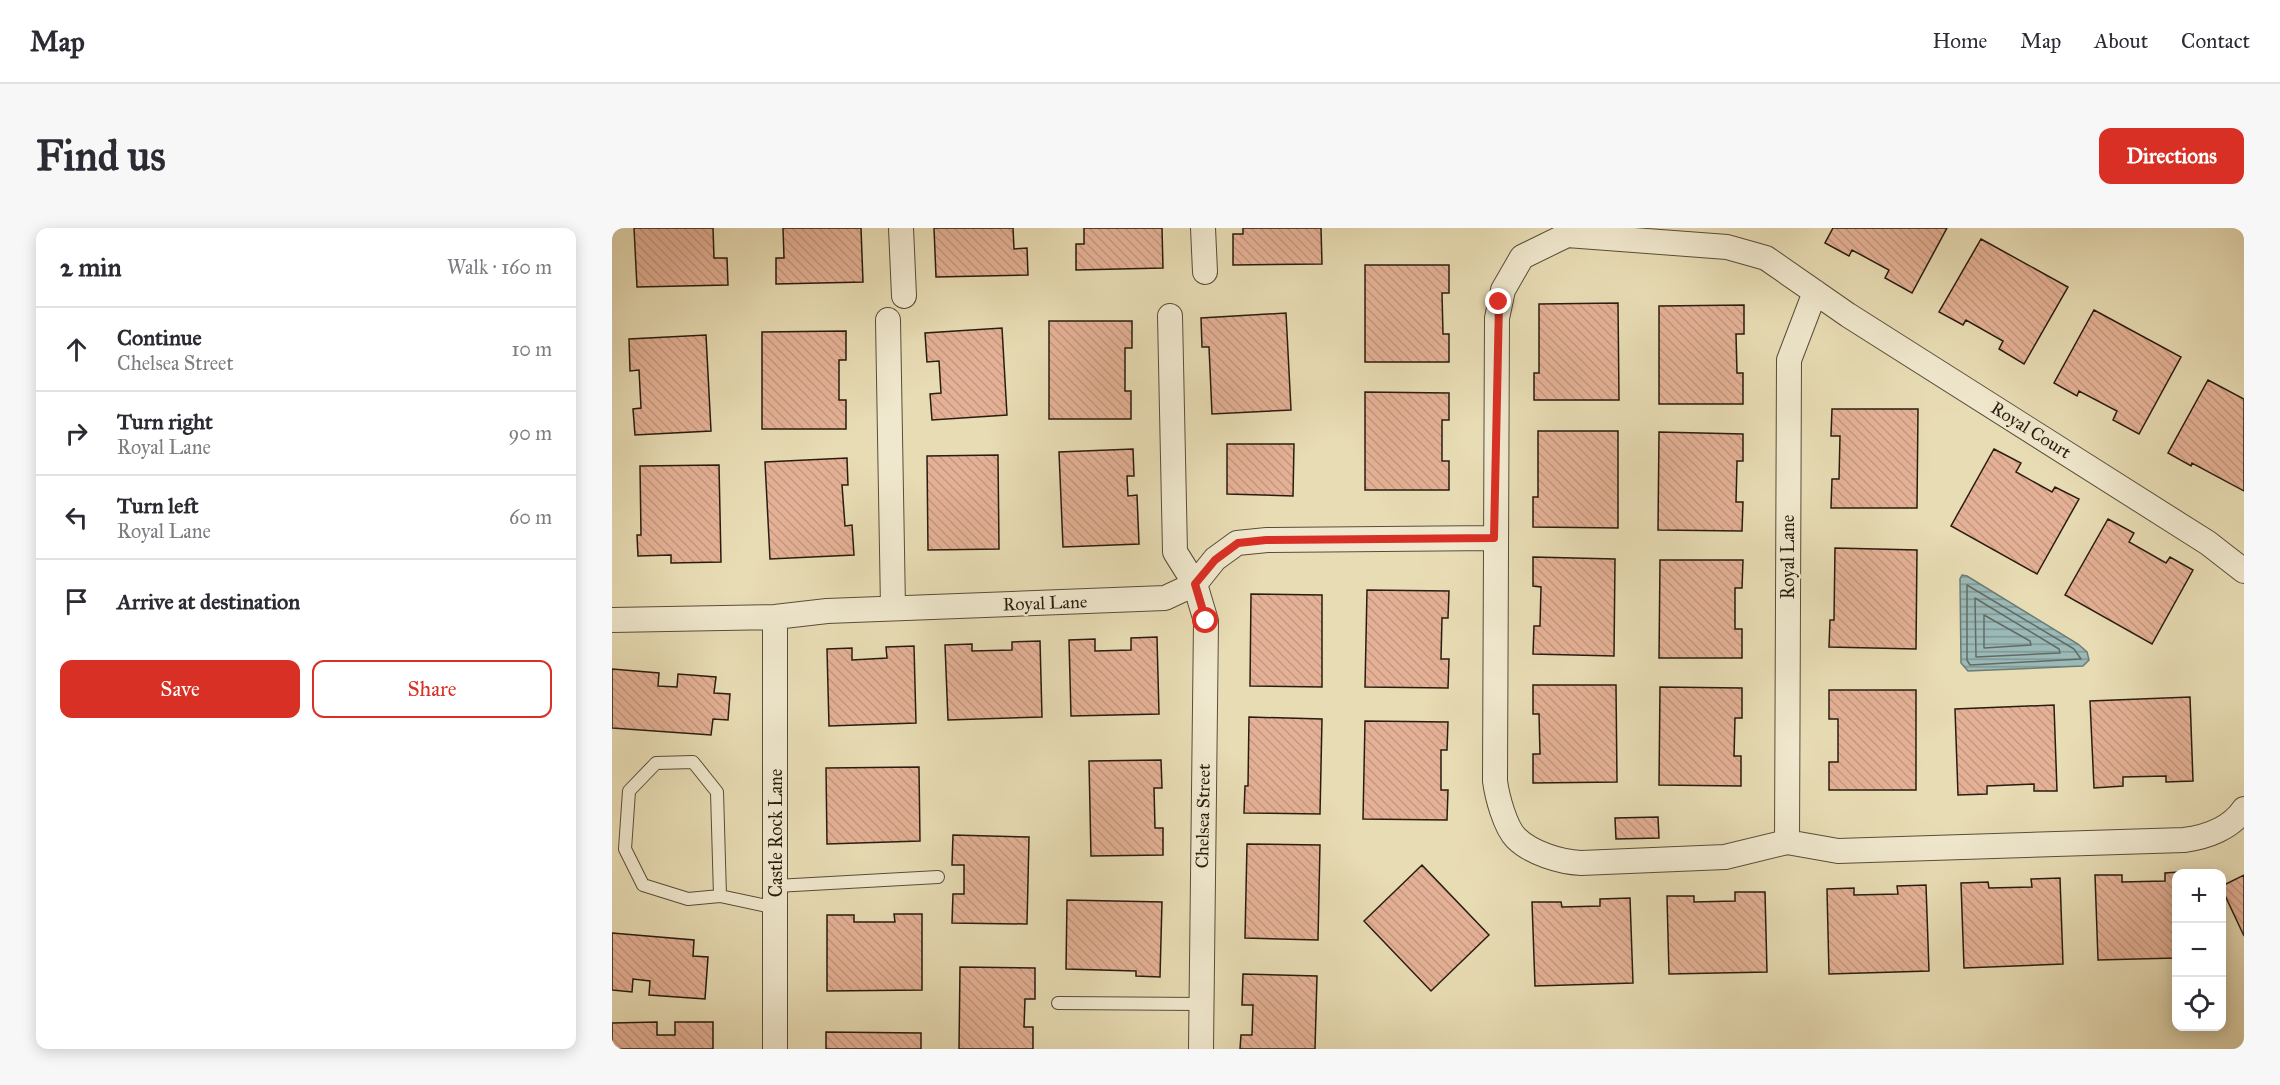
<!DOCTYPE html>
<html lang="en">
<head>
<meta charset="utf-8">
<style>
	:root { --surface:#fff; --page:#f7f7f7; --text:#2b2b33; --muted:#7c7c81; --line:#e1e1e2; --accent:#d93025 }
	body { margin:0; font-family:"IM FELL Great Primer",serif; background:var(--page); color:var(--text) }
	.controls { position:absolute; right:18px; bottom:18px; display:grid; overflow:hidden; border-radius:12px; box-shadow:0 3px 15px #0003 }
	.controls button { width:54px; height:54px; display:grid; place-items:center; padding:0; border:0; border-bottom:2px solid var(--line); background:var(--surface); color:var(--text); font:30px sans-serif }
	.stop { position:absolute; width:18px; height:18px; margin:-14px; border:4px solid #d93025; border-radius:50%; background:#fff }
	.stop.end { background:#d93025; border-color:#fff; box-shadow:0 2px 6px #0008 }
	.list { margin:0; padding:0; list-style:none }
	h2 { display:flex; justify-content:space-between; align-items:center; height:78px; margin:0; padding:0 24px; font-size:26px }
	h2 small { font-size:20px; font-weight:400; color:var(--muted) }
	.list li { display:grid; grid-template-columns:39px 1fr auto; gap:18px; align-items:center; box-sizing:border-box; height:84px; padding:0 24px; border-top:2px solid var(--line) }
	.list b { display:block; font-size:22px; white-space:nowrap }
	.list p { margin:0; font-size:20px; white-space:nowrap; color:var(--muted) }
	.list em { font-size:20px; font-style:normal; color:var(--muted) }
	.actions { display:flex; gap:12px; padding:18px 24px }
	.actions a { flex:1; padding:14px 0; border:2px solid var(--accent); border-radius:12px; text-align:center; font-size:21px; color:var(--accent) }
	.actions .main { background:var(--accent); color:#fff }
	.icon { flex:none; width:33px; height:33px; fill:none; stroke:currentColor; stroke-width:2; stroke-linecap:round; stroke-linejoin:round }
	.map { position:relative; flex:none; width:1632px; height:821px; overflow:hidden; border-radius:12px }
	header { display:flex; align-items:center; gap:36px; box-sizing:border-box; height:84px; padding:0 30px; background:var(--surface); border-bottom:2px solid var(--line) }
	header strong { font-size:28px }
	nav { display:flex; gap:33px; margin-inline-start:auto; font-size:21px }
	.intro { display:flex; align-items:center; justify-content:space-between; box-sizing:border-box; height:144px; padding:0 36px }
	h1 { margin:0; font-size:42px }
	.button { padding:15px 27px; border-radius:12px; background:var(--accent); color:#fff; font-size:21px; font-weight:700 }
	main { display:flex; gap:36px; padding:0 36px }
	aside { flex:1; background:var(--surface); border-radius:12px; box-shadow:0 3px 15px #0003 }
	.map>svg:first-child { display:block }
	.water { fill:url(#water-rules); stroke:#6d7b74; stroke-width:1.5 }
	.lines { fill:none; stroke-linecap:round; stroke-linejoin:round }
	.shore { stroke:#626b63; stroke-width:1.5 }
	.building { fill:url(#building-back-hatch); stroke:#291d0f; stroke-width:1.5 }
	.service-casing { stroke:#594d38; stroke-width:14 }
	.minor-casing { stroke:#594d38; stroke-width:26 }
	.service { stroke:#f0e8ce; stroke-width:12 }
	.minor { stroke:#f0e8ce; stroke-width:24 }
	.route { stroke:#d93025; stroke-width:8 }
	.labels { text-anchor:middle; stroke-width:4.5; stroke-linejoin:round; paint-order:stroke }
	.street-label { font-size:18px; fill:#291d0f; stroke:#f0e8ce }
</style>
</head>
<body>
<header>
<strong>Map</strong>
<nav><a>Home</a><a>Map</a><a>About</a><a>Contact</a></nav>
</header>
<div class="intro"><h1>Find us</h1><a class="button">Directions</a></div>
<main>
<aside>
<h2>2 min<small>Walk · 160 m</small></h2>
<ul class="list">
<li><svg class="icon" aria-label="ahead" viewBox="0 0 24 24"><path d="M12 20V5M6 11l6-6 6 6"/></svg><div><b>Continue</b><p>Chelsea Street</p></div><em>10 m</em></li>
<li><svg class="icon" aria-label="right" viewBox="0 0 24 24"><path d="M7 20v-9h11M14 6l5 5-5 5"/></svg><div><b>Turn right</b><p>Royal Lane</p></div><em>90 m</em></li>
<li><svg class="icon" aria-label="left" viewBox="0 0 24 24"><path d="M17 20v-9H6M10 6l-5 5 5 5"/></svg><div><b>Turn left</b><p>Royal Lane</p></div><em>60 m</em></li>
<li><svg class="icon" aria-label="arrive" viewBox="0 0 24 24"><path d="M6 21V4h12l-3 4 3 4H6"/></svg><div><b>Arrive at destination</b></div></li>
</ul>
<div class="actions"><a class="main">Save</a><a>Share</a></div>
</aside>
<div class="map">
<svg width="1632" height="821" viewBox="0 0 1632 821">
	<defs>
		<pattern id="water-rules" width="6" height="5" patternUnits="userSpaceOnUse" patternTransform="scale(1.5)"><rect width="6" height="5" fill="#9bb9b7"/><path d="M0 2.5h6" fill="none" stroke="#7e9693"/></pattern>
		<pattern id="building-back-hatch" width="6" height="6" patternUnits="userSpaceOnUse" patternTransform="scale(1.5)"><rect width="6" height="6" fill="#e5b196"/><path d="M-1 5l2 2M0 0l6 6M5-1l2 2" fill="none" stroke="#c49880"/></pattern>
	</defs>
	<rect width="100%" height="100%" fill="#e8dcb4"/>
	<filter id="stains"><feTurbulence type="fractalNoise" baseFrequency=".00333" numOctaves="4"/><feColorMatrix values="0 0 0 0 .2 0 0 0 0 .09 0 0 0 0 .02 0 0 0 .5 -.17"/></filter>
	<radialGradient id="worn" r=".72"><stop offset=".6" stop-color="#630" stop-opacity="0"/><stop offset="1" stop-color="#630" stop-opacity=".3"/></radialGradient>
	<!-- water -->
	<path class="water" d="M1350 347 1355 348 1466 416 1475 424 1477 432 1471 438 1356 443 1349 435 1348 351Z"/>
	<g class="lines">
		<!-- shore -->
		<path class="shore" d="M1355 357 1462 421 1469 431 1358 437 1355 432Z
			M1363 370 1447 421 1448 425 1364 429Z
			M1372 387 1418 413 1419 417 1372 420Z"/>
	</g>
	<!-- building -->
	<path class="building" d="M22 0H101L102 30H115L116 57 25 59Z
		M171 0H249L251 54 164 56V30H172Z
		M322 0H401L402 21 415 20 416 47 324 49Z
		M472 0H550L551 40 464 42V16H472Z
		M631 0H709L710 36 621 37V6H631Z
		M1221 0H1335L1300 65 1273 50 1277 42 1240 22 1237 28 1213 15Z
		M1369 11 1456 59 1412 136 1387 121 1391 113 1354 92 1351 97 1327 84Z
		M753 37H837V65H830L831 106H837V134H753Z
		M1006 75 1007 172H922V145H927V76Z
		M1132 77V106H1124L1125 145H1131V176H1047V78Z
		M1482 82 1569 129 1527 206 1501 192 1505 183 1467 163 1465 168 1442 155Z
		M674 85 679 182 600 186 597 119H590L589 90Z
		M437 93H520V120H513V163H519V191H437Z
		M390 100 395 187 320 192 318 166 329 165 327 133 315 134 313 105Z
		M234 103V132H227V172H234V201H150V104Z
		M94 107 99 203 23 207 21 181 29 180 27 142 18 143 17 111Z
		M1596 152 1632 171V263L1580 235 1579 238 1556 225Z
		M753 164 837 165V192H830V233H837V262H753Z
		M1220 181H1306L1305 280H1219L1220 251H1227L1228 208H1219Z
		M926 203H1006V300L921 299V269H926Z
		M1047 204 1131 206V233H1125L1124 274H1131L1130 303 1046 302Z
		M615 216H682L681 268 615 266Z
		M521 221 522 248H515L516 268 525 267 527 316 451 319 447 224Z
		M1382 221 1409 235 1404 244 1440 264 1443 259 1467 271 1425 346 1339 298Z
		M386 227 387 321 316 322 315 228Z
		M235 230 236 257H230L233 298 240 297 242 327 158 331 153 234Z
		M107 237 109 334 59 335V327L26 328 25 307H29L28 238Z
		M1496 291 1522 305 1517 314 1554 335 1558 329 1581 342 1540 416 1453 367Z
		M1223 320 1305 322 1304 421 1217 419 1218 392H1222Z
		M921 329 1003 331 1002 428 921 426 922 398H928L929 359 921 358Z
		M1048 332H1131L1130 360H1123V401H1130V430H1047Z
		M755 362 837 363 836 390H830L829 431H837L836 460 753 459Z
		M639 366 710 367V459L638 458Z
		M545 409 547 486 459 488 457 412 483 411V423L519 422V410Z
		M428 413 430 489 336 492 333 417 360 416V423L400 422V414Z
		M302 418 304 495 217 498 215 421 240 420V432L275 430 274 419Z
		M0 441 47 445 46 458 65 459 66 446 104 449 102 465 118 466 116 492 101 491 99 507 0 500Z
		M921 457H1004L1005 554 921 555V526H928L927 486H921Z
		M1048 459 1130 460V490H1123L1122 528H1129V558L1047 557Z
		M1217 462H1304V562H1217V534H1226V491H1217Z
		M1578 469 1581 553 1554 554V548L1511 549V558L1482 560 1478 473Z
		M1442 477 1445 563H1422V556L1375 558V566L1346 567 1343 481Z
		M637 489 710 491 708 586 632 585 633 558H636Z
		M753 493 836 494 835 522H829V562H836L835 592 751 591Z
		M549 532 550 560H542L543 600H551V627L479 628 477 533Z
		M307 539 308 613 215 616 214 540Z
		M1046 589 1047 610 1004 611 1003 590Z
		M341 607 417 609 415 696 340 695 341 666H352V637H340Z
		M635 616 708 617 706 712 633 710Z
		M810 637 877 707 819 763 752 693Z
		M1582 643V646H1564V730L1486 732 1483 647H1510V654L1553 653V645Z
		M1632 647V708L1610 661V658Z
		M1448 650 1451 736 1352 740 1349 655 1376 654 1377 660 1420 659 1419 651Z
		M1314 657 1317 743 1217 746 1215 661 1242 660V667L1286 666 1285 658Z
		M1123 664H1153L1155 744 1057 746 1055 668H1082V674L1123 673Z
		M1018 670 1021 755 923 758 920 674H949L950 679 988 678V671Z
		M455 672 550 674 548 749 524 748V743L454 741Z
		M282 686H310V762L215 763V687H242V694H283Z
		M0 705 82 712 81 728 96 729 93 771 37 767 38 753 21 751 20 764 0 762Z
		M348 739 423 740V771H413L412 799H421V821H347Z
		M631 746 705 748 703 821H628L629 807H640L641 777H630Z
		M45 794V807H63V794H101V821H0V795Z
		M214 804 309 805V821H214Z"/>
	<g class="lines">
		<defs>
			<path id="service" d="M164 658 326 649
				M108 668 105 564 81 534 44 535 17 563 13 621 31 657 76 671 108 668 164 680
				M446 775 589 776"/>
			<path id="minor" d="M289 0 292 68
				M591 0 593 44
				M558 88 563 324 583 356 594 393 589 821
				M276 92 281 380
				M1632 343 1596 315 1236 87 1154 30 1115 19 955 7 910 29 891 62 885 90 883 553C885 568 893 599 904 610 919 625 948 634 969 635L1113 629 1175 614 1226 623 1572 612C1595 609 1619 600 1632 581
				M0 392 163 389 215 383 553 370 583 356 603 331 625 315 655 312 882 310
				M1175 614 1177 132 1203 64
				M163 821V389"/>
		</defs>
		<!-- service casing -->
		<use href="#service" class="service-casing"/>
		<!-- minor casing -->
		<use href="#minor" class="minor-casing"/>
		<!-- service -->
		<use href="#service" class="service"/>
		<!-- minor -->
		<use href="#minor" class="minor"/>
	</g>
	<g class="lines">
		<!-- route -->
		<path class="route" d="M594 393 583 356 603 332 626 315 654 312 882 310 887 74"/>
	</g>
	<g class="labels">
		<!-- street labels -->
		<g class="street-label">
			<text transform="translate(1419 202) rotate(32)" y="6">Royal Court</text>
			<text transform="translate(1176 329) rotate(-90)" y="6">Royal Lane</text>
			<text transform="translate(433 375) rotate(-2)" y="6">Royal Lane</text>
			<text transform="translate(591 588) rotate(-89)" y="6">Chelsea Street</text>
			<text transform="translate(164 605) rotate(-90)" y="6">Castle Rock Lane</text>
		</g>
	</g>
	<rect width="100%" height="100%" filter="url(#stains)"/>
	<rect width="100%" height="100%" fill="url(#worn)"/>
</svg>
<div class="controls">
<button>+</button>
<button>−</button>
<button><svg class="icon" aria-label="locate" viewBox="0 0 24 24"><circle cx="12" cy="12" r="6"/><path d="M12 2v4M12 18v4M2 12h4M18 12h4"/></svg></button>
</div>
<div class="stop" style="left:594px;top:393px"></div>
<div class="stop end" style="left:887px;top:74px"></div>
</div>
</main>
</body>
</html>
